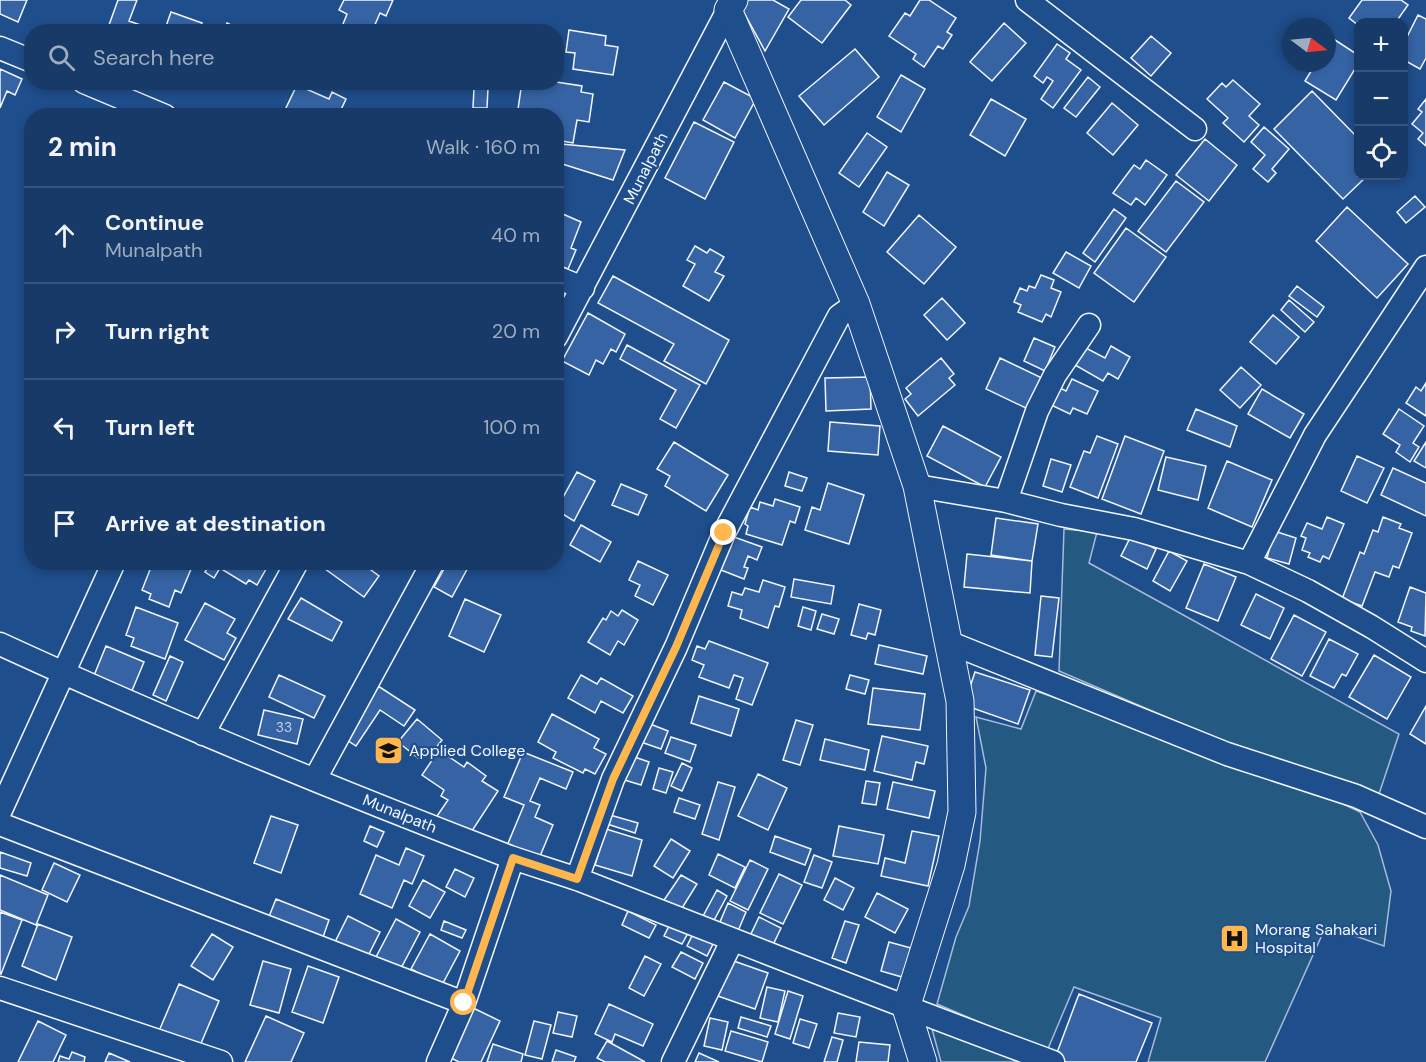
<!DOCTYPE html>
<html lang="en">
<head>
<meta charset="utf-8">
<style>
	:root { --surface:#173a69; --page:#20416f; --text:#f1f3f6; --muted:#9eadc0; --line:#36547d }
	body { margin:0; font-family:"DM Sans",sans-serif; background:var(--page); color:var(--text) }
	.controls { position:absolute; right:18px; top:18px; display:grid; overflow:hidden; border-radius:12px; box-shadow:0 3px 9px #0003 }
	.controls button { width:54px; height:54px; display:grid; place-items:center; padding:0; border:0; border-bottom:2px solid var(--line); background:var(--surface); color:var(--text); font:30px sans-serif }
	.compass { position:absolute; left:1282px; top:18px; width:54px; height:54px; border-radius:50%; background:var(--surface); box-shadow:0 3px 9px #0003; rotate:106deg }
	.stop { position:absolute; width:18px; height:18px; margin:-14px; border:4px solid #ffb74d; border-radius:50%; background:#fff }
	.stop.end { background:#ffb74d; border-color:#fff; box-shadow:0 2px 6px #0008 }
	.list { margin:0; padding:0; list-style:none }
	h2 { display:flex; justify-content:space-between; align-items:center; height:78px; margin:0; padding:0 24px; font-size:26px }
	h2 small { font-size:20px; font-weight:400; color:var(--muted) }
	.list li { display:grid; grid-template-columns:39px 1fr auto; gap:18px; align-items:center; box-sizing:border-box; height:96px; padding:0 24px; border-top:2px solid var(--line) }
	.list b { display:block; font-size:22px; white-space:nowrap }
	.list p { margin:0; font-size:20px; white-space:nowrap; color:var(--muted) }
	.list em { font-size:20px; font-style:normal; color:var(--muted) }
	.icon { flex:none; width:33px; height:33px; fill:none; stroke:currentColor; stroke-width:2; stroke-linecap:round; stroke-linejoin:round }
	.map { position:relative; flex:none; width:1426px; height:1062px; overflow:hidden }
	.search { position:absolute; background:var(--surface); box-shadow:0 3px 9px #0003; left:24px; top:24px; width:540px; height:66px; display:flex; align-items:center; gap:15px; box-sizing:border-box; padding:0 21px; border-radius:24px; color:var(--muted); font-size:22px }
	.panel { position:absolute; background:var(--surface); box-shadow:0 3px 9px #0003; left:24px; top:108px; width:540px; height:462px; border-radius:24px }
	.map>svg:first-child { display:block }
	.grass { fill:#245a82; stroke:#a8bbd7; stroke-width:1.5 }
	.building { fill:#3563a3; stroke:#f2f6ff; stroke-width:1.5 }
	.lines { fill:none; stroke-linecap:round; stroke-linejoin:round }
	.minor-casing { stroke:#f2f6ff; stroke-width:25 }
	.tertiary-casing { stroke:#f2f6ff; stroke-width:29 }
	.minor { stroke:#1f4e8c; stroke-width:22 }
	.tertiary { stroke:#1f4e8c; stroke-width:27 }
	.route { stroke:#ffb74d; stroke-width:8 }
	.labels { text-anchor:middle; stroke-width:4.5; stroke-linejoin:round; paint-order:stroke }
	.number-label { font-size:14px; fill:#c3d1e8 }
	.street-label { font-size:16px; fill:#f2f6ff; stroke:#1f4e8c }
	.poi-label { font-size:16px; fill:#f2f6ff; stroke:#1f4e8c; text-anchor:start }
</style>
</head>
<body>
<div class="map">
<svg width="1426" height="1062" viewBox="0 0 1426 1062">
	<rect width="100%" height="100%" fill="#1f4e8c"/>
	<!-- grass -->
	<path class="grass" d="M1064 529 1097 532 1089 563 1399 734 1378 797 1224 742 1059 671Z
		M1036 691 1310 788 1360 812 1378 845 1391 891 1384 946 1326 926 1265 1062H1148L1161 1018 1074 987 1047 1051 937 1004 956 937 969 906 980 841 986 768 976 717 1021 729Z
		M932 1029 1022 1062H941Z"/>
	<!-- building -->
	<path class="building" d="M0 0H27L18 22 0 14Z
		M118 0H137L129 21 149 28 148 32H114L115 27 109 25Z
		M344 0H393L386 16 380 13 374 27 370 25 367 32H353L354 29 343 24 347 14 339 10Z
		M747 0H773L789 9 765 51 742 9Z
		M801 0H845L851 5 822 43 788 17Z
		M920 0H929L956 18 947 32 952 35 943 49 938 46 924 67 913 59 916 54 889 36 905 13 910 16Z
		M1362 0H1401L1408 5 1396 22H1358V25L1349 18Z
		M171 12 202 23 198 32H164Z
		M1418 15 1426 19V58L1420 69 1404 60V43Z
		M227 23 244 32H223Z
		M1004 23 1026 43 992 81 970 62Z
		M569 30 606 36 605 45 618 47 613 75 573 69 575 53 566 52Z
		M1151 36 1171 53 1151 76 1131 58Z
		M1332 38 1358 55V64L1336 100 1305 81 1316 63H1327V46Z
		M1057 44 1070 53 1066 59 1081 70 1053 108 1041 99 1053 81 1047 77 1043 83 1034 76Z
		M855 49 879 77 824 125 799 96Z
		M0 69 22 79 15 95 7 91 0 108Z
		M901 75 925 89 901 132 877 117Z
		M1088 77 1100 87 1076 117 1064 108Z
		M1233 80 1260 104 1249 116 1259 125 1244 142 1223 123 1228 118 1207 99 1222 83 1226 87Z
		M522 82H556L582 86 581 92 593 94 589 122 577 120 573 143 556 140V116H517Z
		M724 82 756 99 735 138 703 120Z
		M297 85 329 99 332 92 346 99 338 116H291L284 112Z
		M474 88H488L487 108H473Z
		M1312 91 1358 138V176H1367L1343 199 1274 129Z
		M991 99 1026 119 1005 156 970 135Z
		M1426 99V146L1418 139 1423 133 1412 124 1422 112 1418 109Z
		M1112 103 1138 125 1113 155 1087 133Z
		M694 122 734 142 705 199 665 178Z
		M1264 127 1289 149 1272 169 1276 173 1268 182 1253 169 1265 155 1251 142Z
		M867 133 887 147 859 187 839 173Z
		M1205 139 1237 165 1209 201 1176 175Z
		M561 144 625 150 613 180 556 162Z
		M1146 160 1167 175 1145 205 1136 198 1131 205 1113 193 1134 165 1140 169Z
		M887 172 909 185 884 226 863 212Z
		M1176 181 1204 202 1166 252 1138 231Z
		M1415 196 1425 207 1406 223 1397 212Z
		M1347 207 1408 264 1377 298 1316 241Z
		M1114 209 1126 218 1095 262 1083 253Z
		M556 211 581 222 571 248 576 250 568 269 556 264Z
		M919 215 956 247 924 284 887 252Z
		M1126 228 1166 257 1134 302 1094 273Z
		M695 246 707 253 710 249 724 257 715 272 724 276 709 301 683 286 695 264 687 260Z
		M1066 252 1091 266 1079 288 1053 273Z
		M1041 275 1054 280 1051 288 1061 292 1051 317 1046 314 1042 322 1018 312 1021 305 1014 302 1020 288 1027 291 1029 286 1035 288Z
		M613 276 729 340 706 384 664 361 674 344 598 303Z
		M1297 286 1324 307 1317 317 1289 296Z
		M942 298 965 323 947 340 924 315Z
		M1289 300 1314 322 1305 332 1281 310Z
		M588 313 625 334 616 352 611 349 603 364 596 360 589 375 562 361Z
		M1273 315 1299 337 1276 364 1250 342Z
		M1034 338 1055 347 1045 371 1024 361Z
		M627 345 700 385 676 428 660 419 676 390 620 359Z
		M1111 346 1130 357 1118 379 1108 373 1103 381 1075 365 1084 347 1105 358Z
		M941 358 954 374 949 378 955 385 918 416 905 399 911 394 906 388Z
		M1000 358 1042 378 1028 409 986 389Z
		M1241 367 1261 385 1240 408 1220 390Z
		M870 377 871 409 826 411 825 378Z
		M1072 379 1098 391 1087 414 1073 408 1070 414 1049 404 1058 387 1066 391Z
		M1426 383V416L1406 403 1416 387 1421 391Z
		M1262 389 1304 414 1290 438 1248 414Z
		M1196 409 1237 426 1230 447 1187 430Z
		M1399 409 1424 426 1413 443 1419 447 1410 462 1396 452 1400 445 1383 434Z
		M830 422 880 426 878 455 828 451Z
		M943 426 1001 457 985 487 927 456Z
		M1097 436 1118 444 1098 498 1070 487 1084 451 1090 453Z
		M1125 436 1164 451 1141 514 1102 499Z
		M674 442 728 475 706 511 665 486 670 476 657 469Z
		M1426 442V468L1414 461Z
		M1357 456 1384 468 1367 503 1341 491Z
		M1166 457 1206 466 1198 500 1158 490Z
		M1051 459 1071 465 1062 492 1043 486Z
		M1227 461 1272 480 1252 527 1208 508Z
		M1393 468 1426 483V516L1381 495Z
		M577 472 595 481 574 521 556 510Z
		M789 472 807 478 802 491 785 486Z
		M828 483 864 495 849 544 805 530 812 507 820 510Z
		M621 484 647 495 638 515 612 505Z
		M775 499 800 507 795 523 790 521 782 545 746 534 748 526 745 524 750 507 758 510 760 502 773 506Z
		M1327 517 1344 524 1329 559 1323 556 1320 562 1308 557 1310 553 1302 550 1306 538 1301 536 1307 523 1322 529Z
		M1383 517 1401 524 1399 528 1412 533 1399 568 1393 566 1389 577 1375 572 1362 606 1342 599 1360 552 1364 554 1373 530 1378 532Z
		M996 518 1038 524 1032 561 991 555Z
		M581 525 611 542 600 562 570 545Z
		M1274 531 1296 538 1289 564 1267 558Z
		M1131 536 1156 549 1147 569 1121 556Z
		M734 537 762 547 757 560 748 556 744 567 748 568 744 579 721 570Z
		M1169 551 1187 561 1170 591 1153 581Z
		M967 554 1032 561 1030 593 964 587Z
		M638 561 668 575 653 605 635 596 640 585 629 580Z
		M153 562H194L181 593 175 590 169 607 149 599 151 594 142 590Z
		M211 562H270L257 585 249 580 246 584 220 568 214 578 205 572Z
		M323 562H360L379 576 364 597 321 566Z
		M448 562H471L452 597 434 587Z
		M1204 564 1236 577 1218 621 1186 608Z
		M794 579 834 586 831 604 791 597Z
		M763 580 785 587 779 607 775 606 768 628 740 618 742 610 728 606 732 592 742 595 745 588 759 592Z
		M1410 587 1426 593 1425 636 1411 631 1412 627 1398 622Z
		M1256 594 1284 608 1270 639 1241 625Z
		M1041 596 1059 598 1052 657 1035 655Z
		M301 598 342 622 332 641 288 619Z
		M465 599 501 615 484 652 449 636Z
		M205 603 235 619 227 633 236 638 224 660 185 640Z
		M859 604 881 610 875 635 868 633 866 639 851 635Z
		M136 607 178 623 165 659 131 646 134 638 126 635Z
		M803 607 816 611 811 630 798 626Z
		M622 610 638 620 624 645 618 641 610 655 588 642 603 618 606 620 611 611 618 616Z
		M822 614 839 619 834 634 817 629Z
		M1294 615 1326 632 1302 676 1271 659Z
		M1329 639 1358 654 1346 676 1342 674 1334 688 1310 676Z
		M709 641 768 663 752 705 736 699 743 678 734 675 729 688 699 677 704 665 692 660 697 646 705 649Z
		M879 645 927 656 923 674 875 664Z
		M106 646 144 662 131 693 93 678Z
		M1374 655 1411 677 1387 719 1349 697Z
		M170 656 183 662 166 701 153 695Z
		M975 672 1030 690 1018 724 964 705Z
		M279 675 325 696 314 718 269 697Z
		M581 675 597 684 601 678 633 696 623 713 601 701 595 713 568 698Z
		M850 675 869 680 865 694 846 689Z
		M378 686 415 710 404 726 380 710 356 746 344 738Z
		M873 688 925 694 920 730 868 724Z
		M699 696 739 709 731 736 691 723Z
		M1426 706V744L1410 734Z
		M264 710 303 719 297 744 258 735Z
		M552 714 599 739 594 748 606 754 595 774 585 769 583 773 553 758 556 752 538 742Z
		M417 719 442 740 432 753 427 748 418 758 398 742Z
		M796 720 813 725 800 765 783 760Z
		M645 722 668 731 661 749 638 741Z
		M882 736 928 746 924 764 916 762 912 780 874 771Z
		M671 737 696 745 690 762 665 753Z
		M825 739 869 750 865 770 820 760Z
		M439 750 464 767 467 762 486 776 482 781 498 791 468 837 437 816 448 800 441 796 444 790 422 775Z
		M523 752 573 772 566 789 540 778 530 801 540 805 535 817 553 825 538 861 506 848 524 805 504 797Z
		M626 754 649 762 641 785 618 778Z
		M682 763 692 768 682 791 671 786Z
		M659 768 673 772 666 793 653 789Z
		M758 774 787 788 768 830 738 816Z
		M866 781 880 783 876 805 862 803Z
		M718 782 735 787 719 840 702 834Z
		M893 782 935 791 929 818 887 809Z
		M679 798 700 805 695 819 674 812Z
		M610 815 638 823 635 833 607 824Z
		M271 816 298 825 281 873 254 863Z
		M370 826 384 832 377 847 364 841Z
		M839 826 884 835 878 864 833 856Z
		M606 829 642 840 632 876 595 865Z
		M912 831 939 836 928 886 881 876 885 858 905 863Z
		M775 836 811 849 805 865 770 852Z
		M671 839 690 851 673 878 654 866Z
		M406 848 424 856 412 884 404 880 392 908 360 894 376 855 399 865Z
		M0 852 31 863 27 876 0 868Z
		M718 854 745 867 735 888 709 875Z
		M814 855 832 862 822 888 804 882Z
		M750 860 768 869 748 910 730 901Z
		M54 863 80 875 67 902 42 890Z
		M455 869 474 878 465 897 446 887Z
		M779 874 802 885 783 924 760 913Z
		M0 875 48 895 36 925 0 910Z
		M681 875 697 884 679 913 662 903Z
		M835 878 854 888 843 910 824 900Z
		M423 880 445 892 430 918 409 906Z
		M717 890 727 896 712 924 702 918Z
		M877 893 908 909 895 933 865 917Z
		M276 899 329 920 322 940 268 919Z
		M728 903 746 912 738 931 720 922Z
		M628 911 656 925 649 938 622 925Z
		M0 912 22 920 1 974H0Z
		M348 916 380 932 364 964 332 948Z
		M759 917 781 928 772 947 750 936Z
		M396 919 420 932 399 972 375 959Z
		M444 921 466 930 462 938 441 930Z
		M845 921 859 925 846 963 832 958Z
		M38 924 72 937 56 980 22 966Z
		M670 924 688 933 682 944 664 936Z
		M212 934 233 947 213 980 191 966Z
		M430 934 460 951 442 985 411 969Z
		M693 934 713 944 707 956 687 946Z
		M889 942 911 948 902 977 881 971Z
		M681 952 703 963 695 979 672 967Z
		M645 956 661 964 644 996 629 988Z
		M728 959 768 973 755 1009 715 995Z
		M263 961 291 969 279 1013 250 1005Z
		M308 966 339 977 323 1023 292 1012Z
		M179 984 219 1001 199 1048 159 1031Z
		M767 987 785 991 778 1022 760 1018Z
		M788 991 803 996 790 1039 775 1034Z
		M1079 994 1152 1023 1136 1062H1066L1055 1058Z
		M609 1004 653 1024 643 1046 615 1034 612 1042 595 1034Z
		M469 1006 500 1021 481 1062H459L445 1055Z
		M558 1012 577 1016 572 1037 553 1033Z
		M838 1013 860 1017 856 1037 834 1033Z
		M266 1016 304 1033 291 1062H245Z
		M741 1017 771 1026 767 1037 738 1028Z
		M710 1018 728 1022 722 1050 704 1046Z
		M800 1019 817 1024 809 1048 793 1043Z
		M38 1021 66 1035 53 1062H18Z
		M534 1021 551 1025 542 1059 525 1055Z
		M731 1031 768 1042 762 1062 725 1051Z
		M832 1037 843 1040 837 1062H824Z
		M607 1041 645 1062H605L597 1058Z
		M859 1042 890 1045 888 1062H856Z
		M493 1044 523 1054 521 1062H487Z
		M556 1050 576 1057 574 1062H552Z
		M72 1052 85 1057 84 1062H58L60 1056 69 1059Z
		M109 1053 130 1062H105Z
		M699 1053 719 1062H695Z"/>
	<g class="lines">
		<defs>
			<path id="minor" d="M1027 0 1195 129
				M0 48 32 61
				M84 82 165 116
				M556 277 583 288
				M556 337 728 10
				M917 486 1006 501 1061 515 1134 529 1249 563 1308 591 1372 627 1426 661
				M1006 501 1037 411 1055 375 1089 325
				M1249 563 1315 435 1426 267
				M948 642 1227 754 1356 796 1426 827
				M0 644C167 721 338 791 510 857 533 865 557 872 580 880 738 941 894 1004 1053 1062
				M203 734 297 562
				M315 779 433 562
				M0 812 114 562
				M0 824 464 1003
				M577 879 613 779 676 647 724 533 839 316 856 304
				M0 988 221 1062
				M438 1062 464 1003 513 858
				M673 1062 732 941"/>
			<path id="tertiary" d="M734 0 728 10 856 304 917 486 960 701 962 812 951 865 906 1008 923 1062"/>
		</defs>
		<!-- minor casing -->
		<use href="#minor" class="minor-casing"/>
		<!-- tertiary casing -->
		<use href="#tertiary" class="tertiary-casing"/>
		<!-- minor -->
		<use href="#minor" class="minor"/>
		<!-- tertiary -->
		<use href="#tertiary" class="tertiary"/>
	</g>
	<g class="lines">
		<!-- route -->
		<path class="route" d="M464 1003 513 858 577 879 613 779 676 647 724 533"/>
	</g>
	<!-- icons -->
	<defs>
		<symbol id="school-square" viewBox="-11 -11 22 22"><rect x="-9" y="-9" width="18" height="18" rx="4" fill="#ffb74d" stroke="#1f4e8c"/><path d="M0-5L7-2L0 1L-7-2ZM-4 1L0 2.5L4 1V4Q0 6-4 4Z" fill="#111"/></symbol>
		<symbol id="hospital-square" viewBox="-11 -11 22 22"><rect x="-9" y="-9" width="18" height="18" rx="4" fill="#ffb74d" stroke="#1f4e8c"/><path d="M-5-5h3v3.5h4V-5h3V5h-3V1.5h-4V5h-3Z" fill="#111"/></symbol>
	</defs>
	<g fill-rule="evenodd">
		<use href="#school-square" x="372" y="734" width="33" height="33"/>
		<use href="#hospital-square" x="1218" y="922" width="33" height="33"/>
	</g>
	<g class="labels">
		<!-- number labels -->
		<g class="number-label">
			<text x="284" y="732">33</text>
		</g>
		<!-- street labels -->
		<g class="street-label">
			<text transform="translate(645 168) rotate(-63)" y="6">Munalpath</text>
			<text transform="translate(400 813) rotate(22)" y="6">Munalpath</text>
		</g>
		<!-- poi labels -->
		<g class="poi-label">
			<text x="409" y="756">Applied College</text>
			<text x="1255" y="935">Morang Sahakari<tspan x="1255" dy="18">Hospital</tspan></text>
		</g>
	</g>
</svg>
<div class="controls">
<button>+</button>
<button>−</button>
<button><svg class="icon" aria-label="locate" viewBox="0 0 24 24"><circle cx="12" cy="12" r="6"/><path d="M12 2v4M12 18v4M2 12h4M18 12h4"/></svg></button>
</div>
<svg class="compass" viewBox="-18 -18 36 36"><path d="M0-13l5 13h-10z" fill="#e53935"/><path d="M0 13l5-13h-10z" fill="#9eadc0"/></svg>
<div class="stop" style="left:464px;top:1003px"></div>
<div class="stop end" style="left:724px;top:533px"></div>
<div class="search"><svg class="icon" aria-label="search" viewBox="0 0 24 24"><circle cx="10" cy="10" r="6"/><path d="M15 15l6 6"/></svg>Search here</div>
<section class="panel">
<h2>2 min<small>Walk · 160 m</small></h2>
<ul class="list">
<li><svg class="icon" aria-label="ahead" viewBox="0 0 24 24"><path d="M12 20V5M6 11l6-6 6 6"/></svg><div><b>Continue</b><p>Munalpath</p></div><em>40 m</em></li>
<li><svg class="icon" aria-label="right" viewBox="0 0 24 24"><path d="M7 20v-9h11M14 6l5 5-5 5"/></svg><div><b>Turn right</b></div><em>20 m</em></li>
<li><svg class="icon" aria-label="left" viewBox="0 0 24 24"><path d="M17 20v-9H6M10 6l-5 5 5 5"/></svg><div><b>Turn left</b></div><em>100 m</em></li>
<li><svg class="icon" aria-label="arrive" viewBox="0 0 24 24"><path d="M6 21V4h12l-3 4 3 4H6"/></svg><div><b>Arrive at destination</b></div></li>
</ul>
</section>
</div>
</body>
</html>
